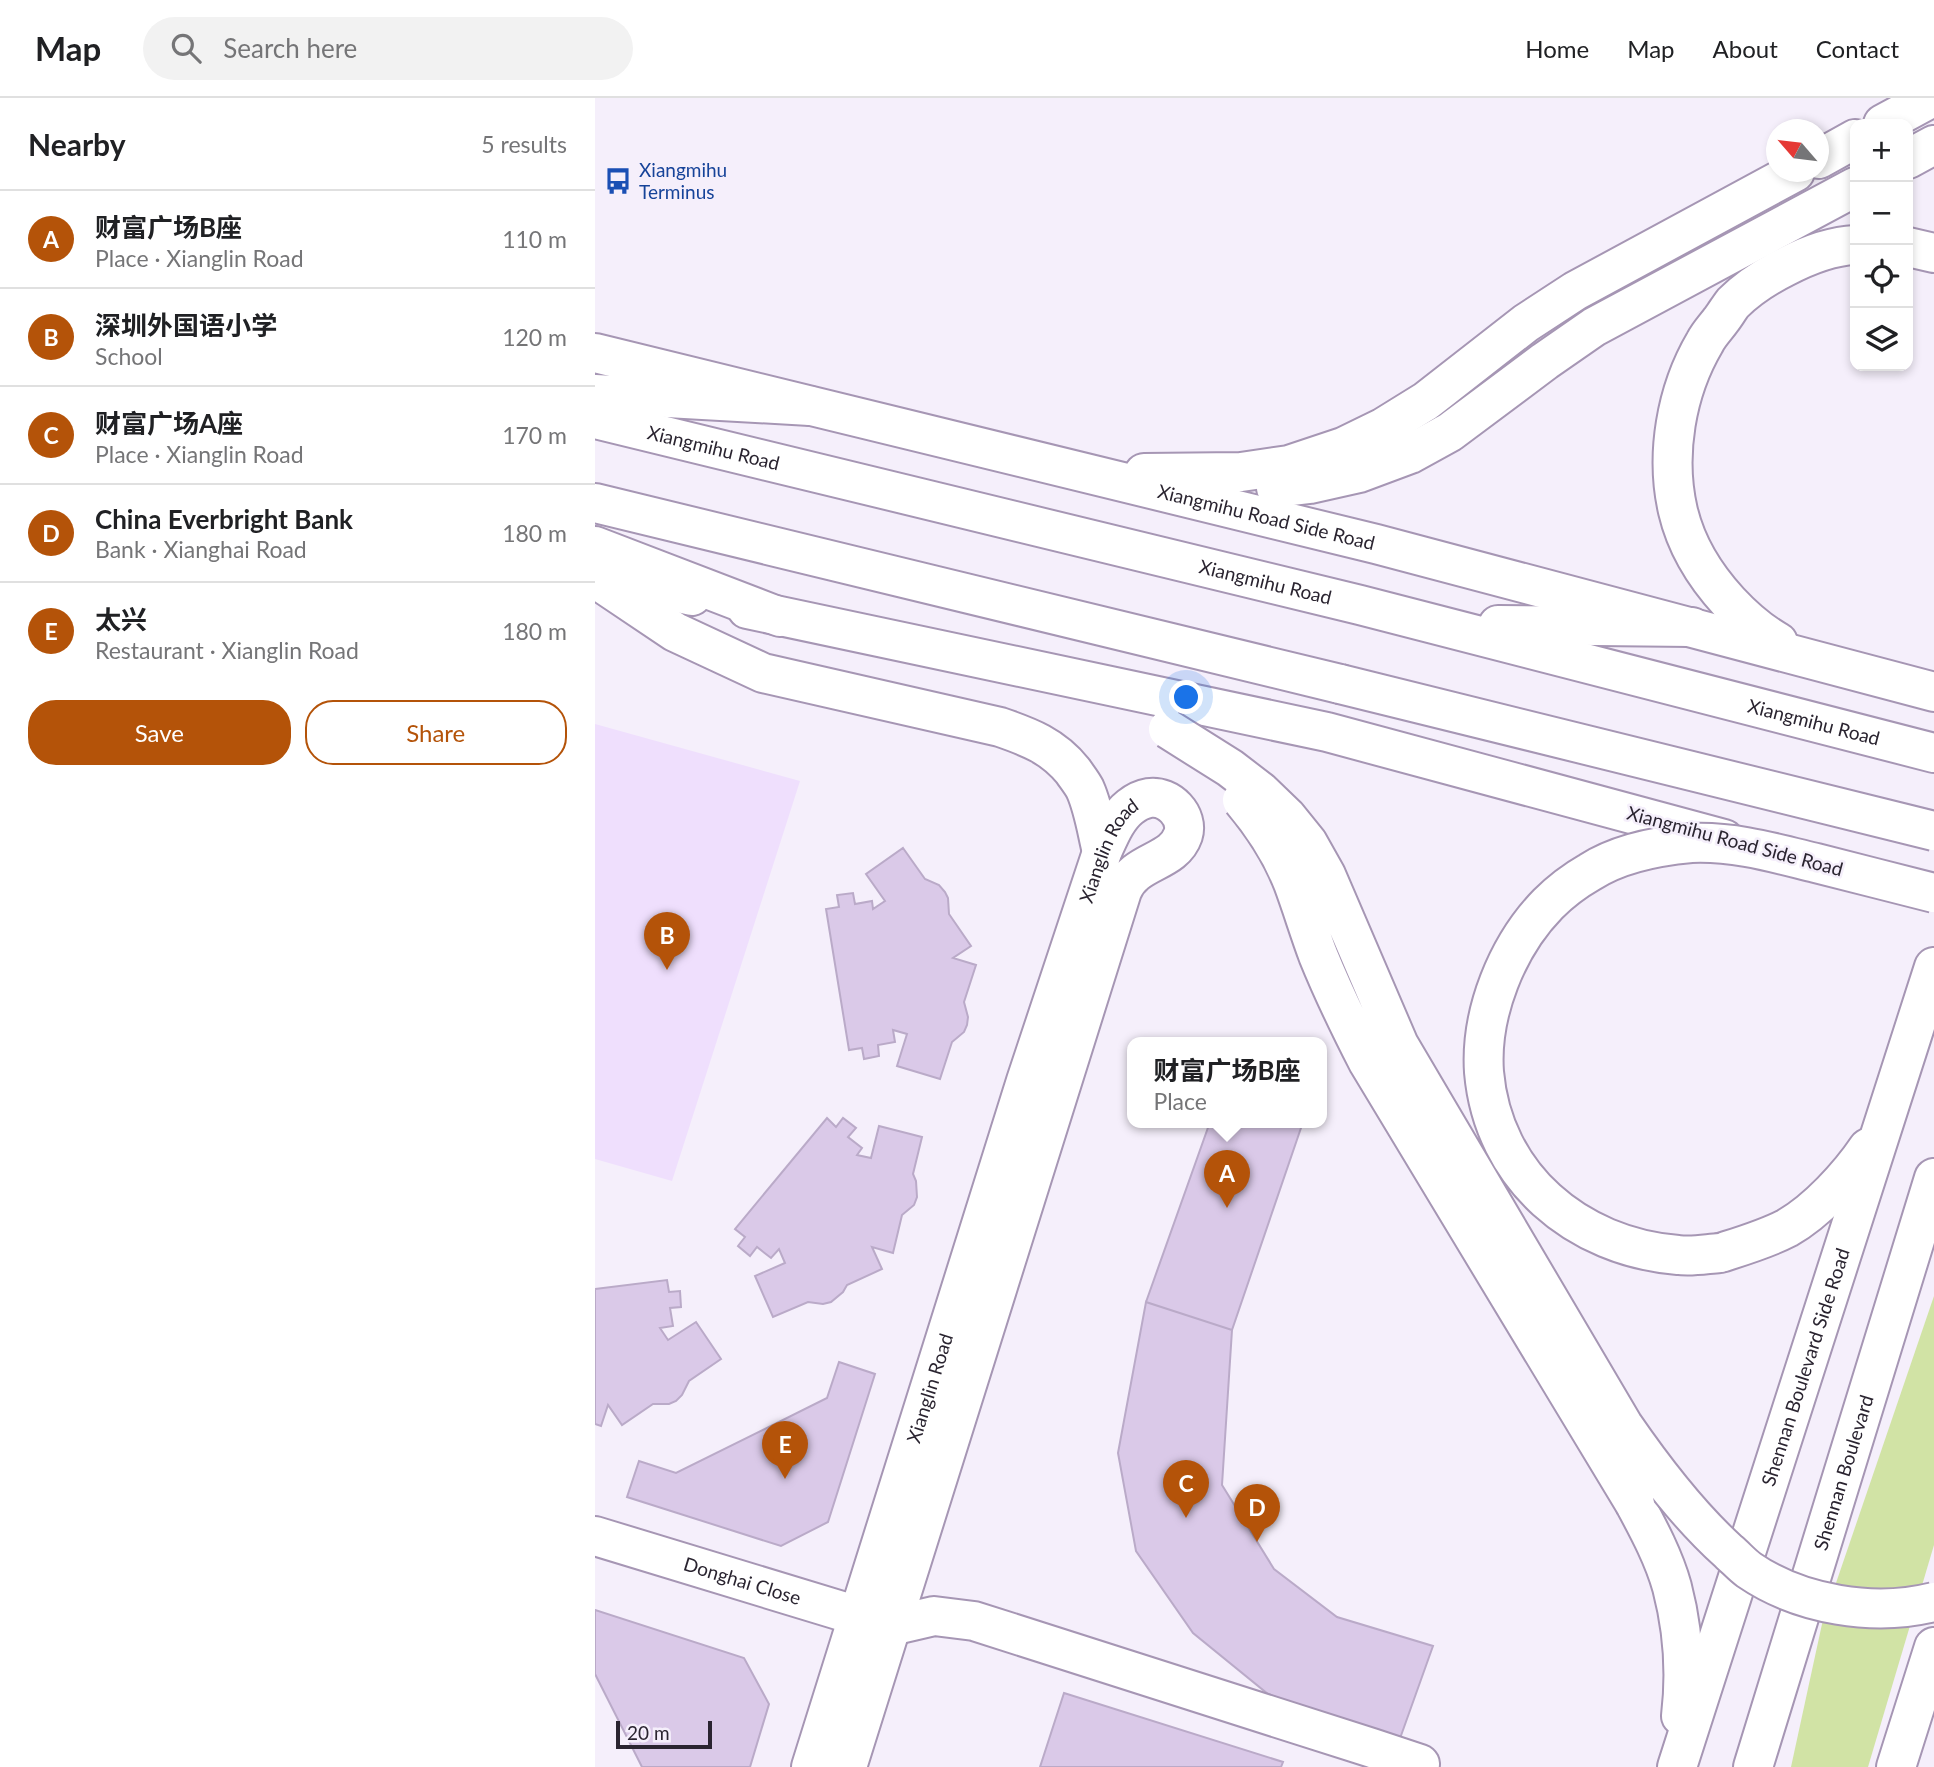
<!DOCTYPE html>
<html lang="en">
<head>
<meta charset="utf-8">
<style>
	:root { --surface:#fff; --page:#f2f2f2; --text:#202124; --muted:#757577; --line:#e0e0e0; --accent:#b45309 }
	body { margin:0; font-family:Lato,"Noto Sans SC",sans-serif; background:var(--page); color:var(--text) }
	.controls { position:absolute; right:21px; top:21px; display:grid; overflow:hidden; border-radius:14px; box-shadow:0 4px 10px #0003 }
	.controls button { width:63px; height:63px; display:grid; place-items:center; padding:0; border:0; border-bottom:2px solid var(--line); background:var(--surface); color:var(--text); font:35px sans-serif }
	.compass { position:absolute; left:1171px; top:21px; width:63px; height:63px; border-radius:50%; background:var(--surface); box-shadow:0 4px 10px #0003; rotate:298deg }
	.scale { position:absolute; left:21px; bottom:18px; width:96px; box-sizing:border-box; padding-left:7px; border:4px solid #2a2430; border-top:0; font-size:19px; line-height:24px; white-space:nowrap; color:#2a2430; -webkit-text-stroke:5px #f5effb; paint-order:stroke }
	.you { position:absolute; left:592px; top:600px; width:24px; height:24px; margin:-18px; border:5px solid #fff; border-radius:50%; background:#1a73e8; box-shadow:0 0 0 10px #1a73e833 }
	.badge { display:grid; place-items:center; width:46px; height:46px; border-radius:50%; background:var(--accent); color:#fff; font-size:23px; font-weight:700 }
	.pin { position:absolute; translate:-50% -58px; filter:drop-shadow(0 2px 4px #0008) }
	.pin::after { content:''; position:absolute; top:37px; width:24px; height:21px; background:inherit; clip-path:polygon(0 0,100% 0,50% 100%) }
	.popup { position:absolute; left:532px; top:939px; width:200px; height:91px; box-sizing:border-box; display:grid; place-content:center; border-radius:14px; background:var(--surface); filter:drop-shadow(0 2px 5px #0005); font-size:23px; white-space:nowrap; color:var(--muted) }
	.popup b { font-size:26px; color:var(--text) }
	.popup::after { content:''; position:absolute; left:50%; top:100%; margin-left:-14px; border:14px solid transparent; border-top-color:var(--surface) }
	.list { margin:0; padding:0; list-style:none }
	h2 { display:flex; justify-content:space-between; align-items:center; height:91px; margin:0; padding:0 28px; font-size:30px }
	h2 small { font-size:23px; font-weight:400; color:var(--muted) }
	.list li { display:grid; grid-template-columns:46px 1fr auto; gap:21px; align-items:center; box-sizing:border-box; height:98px; padding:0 28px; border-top:2px solid var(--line) }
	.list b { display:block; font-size:26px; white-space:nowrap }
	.list p { margin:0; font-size:23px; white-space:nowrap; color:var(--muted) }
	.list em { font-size:23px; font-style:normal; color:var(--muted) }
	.actions { display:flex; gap:14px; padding:21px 28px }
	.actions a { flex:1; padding:16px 0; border:2px solid var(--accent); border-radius:28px; text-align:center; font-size:24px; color:var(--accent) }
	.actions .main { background:var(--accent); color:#fff }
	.icon { flex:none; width:38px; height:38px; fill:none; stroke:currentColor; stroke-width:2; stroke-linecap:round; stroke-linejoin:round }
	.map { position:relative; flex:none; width:1339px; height:1669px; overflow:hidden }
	header { display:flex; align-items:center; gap:42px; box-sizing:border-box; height:98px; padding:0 35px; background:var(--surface); border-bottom:2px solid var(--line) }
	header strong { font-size:33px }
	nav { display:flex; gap:38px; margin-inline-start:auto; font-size:24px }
	.search { width:490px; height:63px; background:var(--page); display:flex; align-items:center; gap:18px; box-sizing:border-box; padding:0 24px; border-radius:38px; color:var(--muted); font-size:26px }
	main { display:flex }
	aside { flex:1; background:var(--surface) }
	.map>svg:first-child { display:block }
	.built { fill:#efdffd }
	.green { fill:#d1e3a5 }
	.building { fill:#dac9e8; stroke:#baaac8; stroke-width:2 }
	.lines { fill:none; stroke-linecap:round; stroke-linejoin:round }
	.minor-casing { stroke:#a696b4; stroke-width:42 }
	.major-casing { stroke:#a696b4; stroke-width:42 }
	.highway-casing { stroke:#a696b4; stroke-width:42 }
	.minor { stroke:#fff; stroke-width:38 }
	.major { stroke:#fff; stroke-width:38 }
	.highway { stroke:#fff; stroke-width:38 }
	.major-bridge-casing { stroke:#a696b4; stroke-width:42; stroke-linecap:butt }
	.highway-bridge-casing { stroke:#a696b4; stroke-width:42; stroke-linecap:butt }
	.major-bridge { stroke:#fff; stroke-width:38 }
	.highway-bridge { stroke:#fff; stroke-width:38 }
	.labels { text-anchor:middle; stroke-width:5; stroke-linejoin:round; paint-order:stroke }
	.transit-label { font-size:19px; fill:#164399; stroke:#f5effb; text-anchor:start }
	.street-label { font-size:19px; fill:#2a2430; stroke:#f5effb }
</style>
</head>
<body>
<header>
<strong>Map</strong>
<div class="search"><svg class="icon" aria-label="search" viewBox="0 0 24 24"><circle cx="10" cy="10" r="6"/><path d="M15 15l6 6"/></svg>Search here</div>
<nav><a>Home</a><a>Map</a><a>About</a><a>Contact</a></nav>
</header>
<main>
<aside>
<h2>Nearby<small>5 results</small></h2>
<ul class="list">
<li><span class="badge">A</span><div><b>财富广场B座</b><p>Place · Xianglin Road</p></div><em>110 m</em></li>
<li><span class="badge">B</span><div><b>深圳外国语小学</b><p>School</p></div><em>120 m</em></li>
<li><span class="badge">C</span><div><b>财富广场A座</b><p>Place · Xianglin Road</p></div><em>170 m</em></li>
<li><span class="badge">D</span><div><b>China Everbright Bank</b><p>Bank · Xianghai Road</p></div><em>180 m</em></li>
<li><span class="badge">E</span><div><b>太兴</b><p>Restaurant · Xianglin Road</p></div><em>180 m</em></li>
</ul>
<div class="actions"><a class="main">Save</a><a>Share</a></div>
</aside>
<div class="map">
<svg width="1339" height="1669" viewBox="0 0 1339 1669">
	<rect width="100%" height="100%" fill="#f5effb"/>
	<!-- built -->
	<path class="built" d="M0 626 205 683 77 1083 0 1061Z"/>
	<!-- green -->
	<path class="green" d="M1339 1198V1447L1273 1669H1196L1227 1526Z"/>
	<!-- building -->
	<path class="building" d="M308 750 330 781 344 787 350 794 353 800 354 816 376 848 358 860 381 867 369 904 373 919 372 927 369 934 357 944 345 981 302 968 312 936 298 932 300 944 283 947 284 958 269 961 267 950 254 952 231 811 244 809 242 797 258 795 260 806 277 803 278 811 290 803 271 776Z
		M232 1020 241 1029 248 1020 261 1030 253 1039 267 1050 262 1057 276 1060 284 1028 327 1039 318 1076 321 1083 322 1099 319 1107 307 1117 298 1155 277 1149 287 1171 252 1187 248 1194 236 1204 228 1206 213 1204 178 1219 160 1178 190 1165 184 1151 176 1160 162 1149 155 1158 143 1148 150 1139 140 1131Z
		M615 1024H708L637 1232 551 1204Z
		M72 1182 74 1194 85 1193 86 1209 75 1210 78 1228 65 1230 73 1242 101 1224 126 1261 94 1283 87 1297 81 1303 74 1306H58L27 1327 13 1307 6 1328 0 1326V1191Z
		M551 1204 637 1232 627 1387 679 1471 742 1519 838 1548 803 1646 673 1596 598 1535 541 1453 523 1355Z
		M244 1264 280 1276 233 1424 186 1448 32 1399 44 1363 81 1375 232 1300Z
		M0 1512 149 1560 174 1606 155 1669H47L0 1576Z
		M469 1595 688 1664 686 1669H445Z"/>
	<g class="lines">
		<defs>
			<g id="minor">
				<path id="s1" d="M0 1438 296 1528 339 1518 379 1523 777 1650 825 1666 824 1669"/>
				<path id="s2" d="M216 1669 431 983 507 754C514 739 521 720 535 709 540 705 548 701 554 700 574 697 594 718 588 737 578 766 540 761 527 793L252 1669"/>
			</g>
			<g id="major">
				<path d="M1288 26 1336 0"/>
				<path d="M1224 61 1260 41"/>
				<path d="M1313 61 1339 47"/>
				<path d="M1313 149 1339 155"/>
				<path id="s3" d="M0 255 781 446 1339 594"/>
				<path d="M549 375 646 374 694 367 748 349 789 329 831 303 931 225 980 193 1200 74"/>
				<path d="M681 390 715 386 764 375 815 356 855 334 950 263 999 229 1260 89"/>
				<path d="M0 476 97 498"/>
				<path d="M10 487 80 534 168 575 405 629C434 639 458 648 478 673 482 679 487 685 490 691 499 711 502 734 507 754"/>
				<path d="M152 511 732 634 1129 741"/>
				<path d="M1183 544C1165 534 1148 519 1134 504 1111 479 1091 447 1083 413 1070 357 1081 293 1110 244 1114 236 1121 229 1126 222 1130 217 1134 210 1138 205 1153 190 1172 178 1190 169 1211 158 1236 148 1260 147"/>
				<path d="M1125 1155C1147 1148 1171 1141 1192 1130 1222 1113 1254 1078 1273 1050"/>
				<path d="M1040 1406C1054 1432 1069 1460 1077 1489 1088 1531 1091 1576 1086 1618"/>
				<path id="s4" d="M1082 1669 1339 869"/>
				<path id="s5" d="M1158 1669 1339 1080"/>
				<path d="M1301 1669 1339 1549"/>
			</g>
			<g id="highway">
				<path d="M0 296 215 308"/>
				<path id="s6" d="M0 321 765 507 1339 655"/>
				<path d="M0 405 745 586"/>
				<path d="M0 448 185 519"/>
				<path d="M903 527 1097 529"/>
			</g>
		</defs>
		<!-- minor casing -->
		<use href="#minor" class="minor-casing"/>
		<!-- major casing -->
		<use href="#major" class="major-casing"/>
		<!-- highway casing -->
		<use href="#highway" class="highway-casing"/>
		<!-- minor -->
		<use href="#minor" class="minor"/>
		<!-- major -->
		<use href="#major" class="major"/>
		<!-- highway -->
		<use href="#highway" class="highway"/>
		<defs>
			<path id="major-bridge" d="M573 631 635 670 665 693 692 719 713 745 731 777 804 947 1028 1327C1059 1372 1093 1417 1134 1454 1141 1460 1147 1467 1154 1472 1205 1507 1279 1519 1339 1504
				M647 702C668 727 686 754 698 785 707 809 714 833 723 857 738 894 755 929 773 964L1040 1406
				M1125 1155C1111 1156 1097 1159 1083 1157 982 1149 898 1079 889 974 885 915 912 848 953 806 965 794 981 782 995 774 1023 756 1063 748 1096 745 1139 743 1180 755 1221 765 1260 775 1300 785 1339 795"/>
			<path id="highway-bridge" d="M745 586 1339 733"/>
		</defs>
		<!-- major-bridge casing -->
		<use href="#major-bridge" class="major-bridge-casing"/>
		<!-- highway-bridge casing -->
		<use href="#highway-bridge" class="highway-bridge-casing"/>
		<!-- major-bridge -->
		<use href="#major-bridge" class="major-bridge"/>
		<!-- highway-bridge -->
		<use href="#highway-bridge" class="highway-bridge"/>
	</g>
	<!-- icons -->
	<defs>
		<symbol id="bus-bare" viewBox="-9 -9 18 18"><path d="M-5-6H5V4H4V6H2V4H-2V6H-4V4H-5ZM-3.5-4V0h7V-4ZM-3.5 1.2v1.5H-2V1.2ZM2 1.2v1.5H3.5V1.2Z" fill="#1a4fb4" stroke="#f5effb" stroke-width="2.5" paint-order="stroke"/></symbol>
	</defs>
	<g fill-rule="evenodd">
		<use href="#bus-bare" x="4" y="64" width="38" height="38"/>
	</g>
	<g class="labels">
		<!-- transit labels -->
		<g class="transit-label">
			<text x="44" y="79">Xiangmihu<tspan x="44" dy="22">Terminus</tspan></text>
		</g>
		<!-- street labels -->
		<g class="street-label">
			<text dy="7" stroke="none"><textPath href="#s6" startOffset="122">Xiangmihu Road</textPath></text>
			<text dy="7" stroke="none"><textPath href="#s3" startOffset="691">Xiangmihu Road Side Road</textPath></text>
			<text dy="7" stroke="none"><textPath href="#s6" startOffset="690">Xiangmihu Road</textPath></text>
			<text dy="7" stroke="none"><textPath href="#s6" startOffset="1256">Xiangmihu Road</textPath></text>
			<text transform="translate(1140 743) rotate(15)" y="7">Xiangmihu Road Side Road</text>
			<text dy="7" stroke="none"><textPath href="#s2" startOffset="964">Xianglin Road</textPath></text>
			<text dy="7" stroke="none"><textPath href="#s4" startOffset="420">Shennan Boulevard Side Road</textPath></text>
			<text dy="7" stroke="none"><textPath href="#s2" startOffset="397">Xianglin Road</textPath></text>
			<text dy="7" stroke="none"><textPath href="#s5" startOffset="308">Shennan Boulevard</textPath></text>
			<text dy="7" stroke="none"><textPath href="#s1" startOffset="154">Donghai Close</textPath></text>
		</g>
	</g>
</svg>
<div class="controls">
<button>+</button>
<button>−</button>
<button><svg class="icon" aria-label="locate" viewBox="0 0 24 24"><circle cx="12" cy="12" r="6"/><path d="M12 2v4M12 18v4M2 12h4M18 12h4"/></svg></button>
<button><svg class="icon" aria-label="layers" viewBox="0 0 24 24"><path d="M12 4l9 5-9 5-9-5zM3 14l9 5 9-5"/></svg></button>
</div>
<svg class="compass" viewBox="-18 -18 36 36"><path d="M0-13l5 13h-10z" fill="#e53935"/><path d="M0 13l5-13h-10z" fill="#757577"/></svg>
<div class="scale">20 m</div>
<div class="you"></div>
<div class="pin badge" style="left:632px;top:1110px">A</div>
<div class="popup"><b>财富广场B座</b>Place</div>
<div class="pin badge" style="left:72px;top:872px">B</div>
<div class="pin badge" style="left:591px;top:1420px">C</div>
<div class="pin badge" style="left:662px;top:1444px">D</div>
<div class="pin badge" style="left:190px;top:1381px">E</div>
</div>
</main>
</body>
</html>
